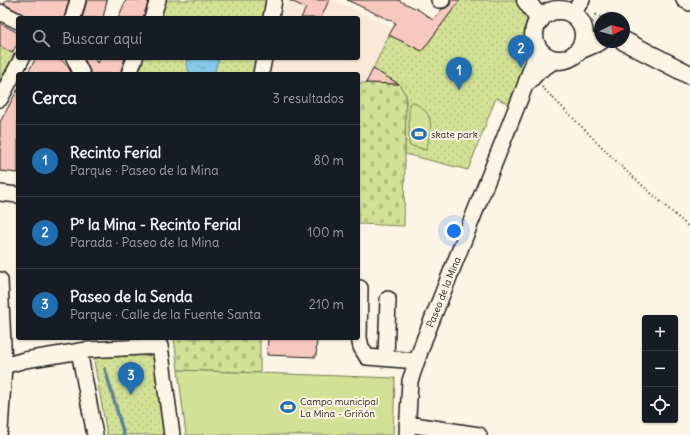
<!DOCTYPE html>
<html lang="es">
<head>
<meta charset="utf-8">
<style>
	:root { --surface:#171b24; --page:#242831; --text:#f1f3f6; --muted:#9ea1a6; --line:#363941; --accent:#1f6fb2 }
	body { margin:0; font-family:Delius,sans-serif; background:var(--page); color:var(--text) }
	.controls { position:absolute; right:12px; bottom:12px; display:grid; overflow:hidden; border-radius:4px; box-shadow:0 1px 3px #0004 }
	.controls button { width:36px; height:36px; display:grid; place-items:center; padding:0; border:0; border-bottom:1px solid var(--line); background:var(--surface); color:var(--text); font:20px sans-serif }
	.compass { position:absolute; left:594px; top:12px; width:36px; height:36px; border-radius:50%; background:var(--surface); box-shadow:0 1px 3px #0004; rotate:84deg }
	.you { position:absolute; left:454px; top:231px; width:14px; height:14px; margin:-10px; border:3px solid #fff; border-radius:50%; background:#1a73e8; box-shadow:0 0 0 6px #1a73e833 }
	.badge { display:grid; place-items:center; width:26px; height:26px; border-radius:50%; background:var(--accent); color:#fff; font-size:13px; font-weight:700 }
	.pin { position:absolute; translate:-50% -33px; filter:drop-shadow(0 1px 2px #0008) }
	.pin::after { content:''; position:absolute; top:21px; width:14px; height:12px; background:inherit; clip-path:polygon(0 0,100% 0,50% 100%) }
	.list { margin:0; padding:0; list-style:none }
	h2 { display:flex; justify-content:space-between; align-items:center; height:52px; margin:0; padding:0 16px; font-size:17px }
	h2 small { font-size:13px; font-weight:400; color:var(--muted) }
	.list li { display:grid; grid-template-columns:26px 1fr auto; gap:12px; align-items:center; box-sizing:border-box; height:72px; padding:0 16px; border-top:1px solid var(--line) }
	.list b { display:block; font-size:15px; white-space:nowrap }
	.list p { margin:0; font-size:13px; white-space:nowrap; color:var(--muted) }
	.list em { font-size:13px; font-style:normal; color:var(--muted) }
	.icon { flex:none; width:22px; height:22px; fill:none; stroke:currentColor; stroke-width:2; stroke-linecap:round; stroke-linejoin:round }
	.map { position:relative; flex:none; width:690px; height:435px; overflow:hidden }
	.search { position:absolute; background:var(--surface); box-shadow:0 1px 3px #0004; left:16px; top:16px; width:344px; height:44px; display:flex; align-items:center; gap:10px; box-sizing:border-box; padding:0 14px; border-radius:4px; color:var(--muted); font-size:15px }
	.panel { position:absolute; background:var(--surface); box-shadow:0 1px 3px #0004; left:16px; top:72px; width:344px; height:268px; border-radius:4px }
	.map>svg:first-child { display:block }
	.built { fill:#fae8d9 }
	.cemetery { fill:url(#cemetery-stones); stroke:#777e58 }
	.park { fill:url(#park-dots); stroke:#777e58 }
	.pitch { fill:#d2e195; stroke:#777e58 }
	.water { fill:url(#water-ripples); stroke:#5c8396 }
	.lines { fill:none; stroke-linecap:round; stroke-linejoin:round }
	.stream { stroke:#5c8396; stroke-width:3.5 }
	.building { fill:#f7c8be; stroke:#1c1c1c }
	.minor-casing { stroke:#1c1c1c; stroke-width:18 }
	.major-casing { stroke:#1c1c1c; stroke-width:21 }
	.path { stroke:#1c1c1c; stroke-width:2; stroke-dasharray:1 3; stroke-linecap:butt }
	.minor { stroke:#fcf5e5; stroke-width:15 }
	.major { stroke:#fcf5e5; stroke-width:18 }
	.labels { text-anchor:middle; stroke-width:4; stroke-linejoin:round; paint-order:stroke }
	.poi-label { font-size:10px; fill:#1c1c1c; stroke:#fcf5e5; text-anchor:start }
	.street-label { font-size:10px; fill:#1c1c1c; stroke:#fcf5e5 }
</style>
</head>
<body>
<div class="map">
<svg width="690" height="435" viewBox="0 0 690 435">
	<defs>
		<pattern id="cemetery-stones" width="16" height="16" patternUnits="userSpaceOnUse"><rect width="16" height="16" fill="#d2e195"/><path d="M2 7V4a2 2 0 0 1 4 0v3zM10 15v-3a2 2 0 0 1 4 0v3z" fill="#b4c080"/></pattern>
		<pattern id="park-dots" width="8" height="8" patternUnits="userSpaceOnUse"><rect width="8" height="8" fill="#d2e195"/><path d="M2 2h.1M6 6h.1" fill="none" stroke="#b4c080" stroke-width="1.8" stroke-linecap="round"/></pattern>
		<pattern id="water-ripples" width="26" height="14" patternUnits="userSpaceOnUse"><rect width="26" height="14" fill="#86c8e7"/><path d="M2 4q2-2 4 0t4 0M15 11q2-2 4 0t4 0" fill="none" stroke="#73abc6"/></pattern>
	</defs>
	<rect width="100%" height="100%" fill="#fcf5e5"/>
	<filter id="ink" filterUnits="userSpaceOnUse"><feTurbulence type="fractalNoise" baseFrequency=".025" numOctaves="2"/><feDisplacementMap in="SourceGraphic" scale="8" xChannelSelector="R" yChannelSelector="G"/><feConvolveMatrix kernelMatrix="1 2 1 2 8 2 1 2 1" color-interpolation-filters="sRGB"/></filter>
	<g filter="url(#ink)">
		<!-- built -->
		<path class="built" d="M286 0H333L393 28 366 83H358V74H269L273 58H358V18H282Z"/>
		<!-- cemetery -->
		<path class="cemetery" d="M358 83 399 84 406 95 404 226 358 224Z
			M174 338H260V373L178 370Z"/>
		<!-- park -->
		<path class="park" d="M158 0H267L263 18H152Z
			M460 0H517L528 17 525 26 524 39 529 57 509 104 496 98 468 170 405 154 406 95 399 84 373 69 389 35 422 51Z
			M0 45 15 54 0 82Z
			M135 58H256L253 74H129Z
			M156 353 168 435H107L93 355Z"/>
		<!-- pitch -->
		<path class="pitch" d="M413 102C437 115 431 128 426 150L409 145V104Z
			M178 370 395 378 393 435H186Z"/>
		<!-- water -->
		<path class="water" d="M187 58H220L216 66 215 74H190L186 65Z"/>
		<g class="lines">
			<!-- stream -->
			<path class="stream" d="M105 369 124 435"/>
		</g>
		<!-- building -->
		<path class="building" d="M6 0H69L64 18H30L4 4Z
			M87 0H107L103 18H82Z
			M126 0H149L143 18H118Z
			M289 0H329L321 18H301L306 8Z
			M347 0H398L419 10 433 20 442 9 446 8 450 5 451 0H460L422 51 389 35 396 23Z
			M0 23 18 33V43L12 53 0 46Z
			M36 58H59L67 65 72 74H27Z
			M84 58H96V62L98 63 101 58H125L120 74H91Z
			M373 69 399 84 366 83Z
			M18 89V173L0 171V122Z
			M268 338H317L316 357 267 355Z"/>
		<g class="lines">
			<defs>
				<path id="minor" d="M439 0H442
					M684 0 690 3
					M0 12 18 21
					M572 14 582 0
					M73 18 78 0
					M152 18 158 0
					M271 18 274 0
					M74 58 82 74
					M129 74 135 58
					M261 74 264 58
					M529 82 539 71 556 60
					M0 99 22 58
					M0 193 18 195
					M0 280 4 366 0 431
					M360 288 359 338 361 347 367 357 417 361
					M79 351 95 435
					M386 358 388 299
					M0 367 25 360 87 350 160 346 172 435
					M407 424 479 435
					M407 435 410 381 424 340 525 86 533 63 536 45"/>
				<path id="major" d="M526 0 540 20
					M534 35a25 25 0 1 1 50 0a25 25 0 1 1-50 0Z
					M624 41 690 75
					M579 50 600 41"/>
			</defs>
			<!-- minor casing -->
			<use href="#minor" class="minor-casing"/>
			<!-- major casing -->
			<use href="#major" class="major-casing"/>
			<!-- path -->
			<path class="path" d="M591 26 596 15 603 18
				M542 87 623 168 690 228"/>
			<!-- minor -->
			<use href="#minor" class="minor"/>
			<!-- major -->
			<use href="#major" class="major"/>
		</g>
	</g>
	<!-- icons -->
	<defs>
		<symbol id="stadium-bare" viewBox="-9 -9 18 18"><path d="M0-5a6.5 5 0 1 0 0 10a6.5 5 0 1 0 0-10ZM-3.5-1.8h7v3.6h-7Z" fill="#1f6fb2" stroke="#fcf5e5" stroke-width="2.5" paint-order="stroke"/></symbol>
	</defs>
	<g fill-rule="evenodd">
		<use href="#stadium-bare" x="408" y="123" width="22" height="22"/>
		<use href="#stadium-bare" x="277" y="396" width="22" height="22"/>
	</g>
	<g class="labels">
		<!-- poi labels -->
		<g class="poi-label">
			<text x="431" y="138">skate park</text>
			<text x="300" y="405">Campo municipal<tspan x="300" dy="12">La Mina - Griñón</tspan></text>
		</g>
		<!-- street labels -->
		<g class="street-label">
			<text transform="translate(443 292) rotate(-68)" y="4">Paseo de la Mina</text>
		</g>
	</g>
</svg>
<div class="controls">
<button>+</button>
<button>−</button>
<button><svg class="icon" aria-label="locate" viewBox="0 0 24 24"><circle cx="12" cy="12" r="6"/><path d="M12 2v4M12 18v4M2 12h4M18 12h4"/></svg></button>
</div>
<svg class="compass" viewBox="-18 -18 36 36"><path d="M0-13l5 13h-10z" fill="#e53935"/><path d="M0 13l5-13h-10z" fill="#9ea1a6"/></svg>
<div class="you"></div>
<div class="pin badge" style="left:459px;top:90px">1</div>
<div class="pin badge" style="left:521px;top:68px">2</div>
<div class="pin badge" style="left:131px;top:395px">3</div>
<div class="search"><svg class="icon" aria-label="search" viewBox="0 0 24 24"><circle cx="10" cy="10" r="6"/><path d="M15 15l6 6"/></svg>Buscar aquí</div>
<section class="panel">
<h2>Cerca<small>3 resultados</small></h2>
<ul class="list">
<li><span class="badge">1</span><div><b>Recinto Ferial</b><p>Parque · Paseo de la Mina</p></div><em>80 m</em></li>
<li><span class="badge">2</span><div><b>Pº la Mina - Recinto Ferial</b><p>Parada · Paseo de la Mina</p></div><em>100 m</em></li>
<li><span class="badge">3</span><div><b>Paseo de la Senda</b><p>Parque · Calle de la Fuente Santa</p></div><em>210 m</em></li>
</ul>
</section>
</div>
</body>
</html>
